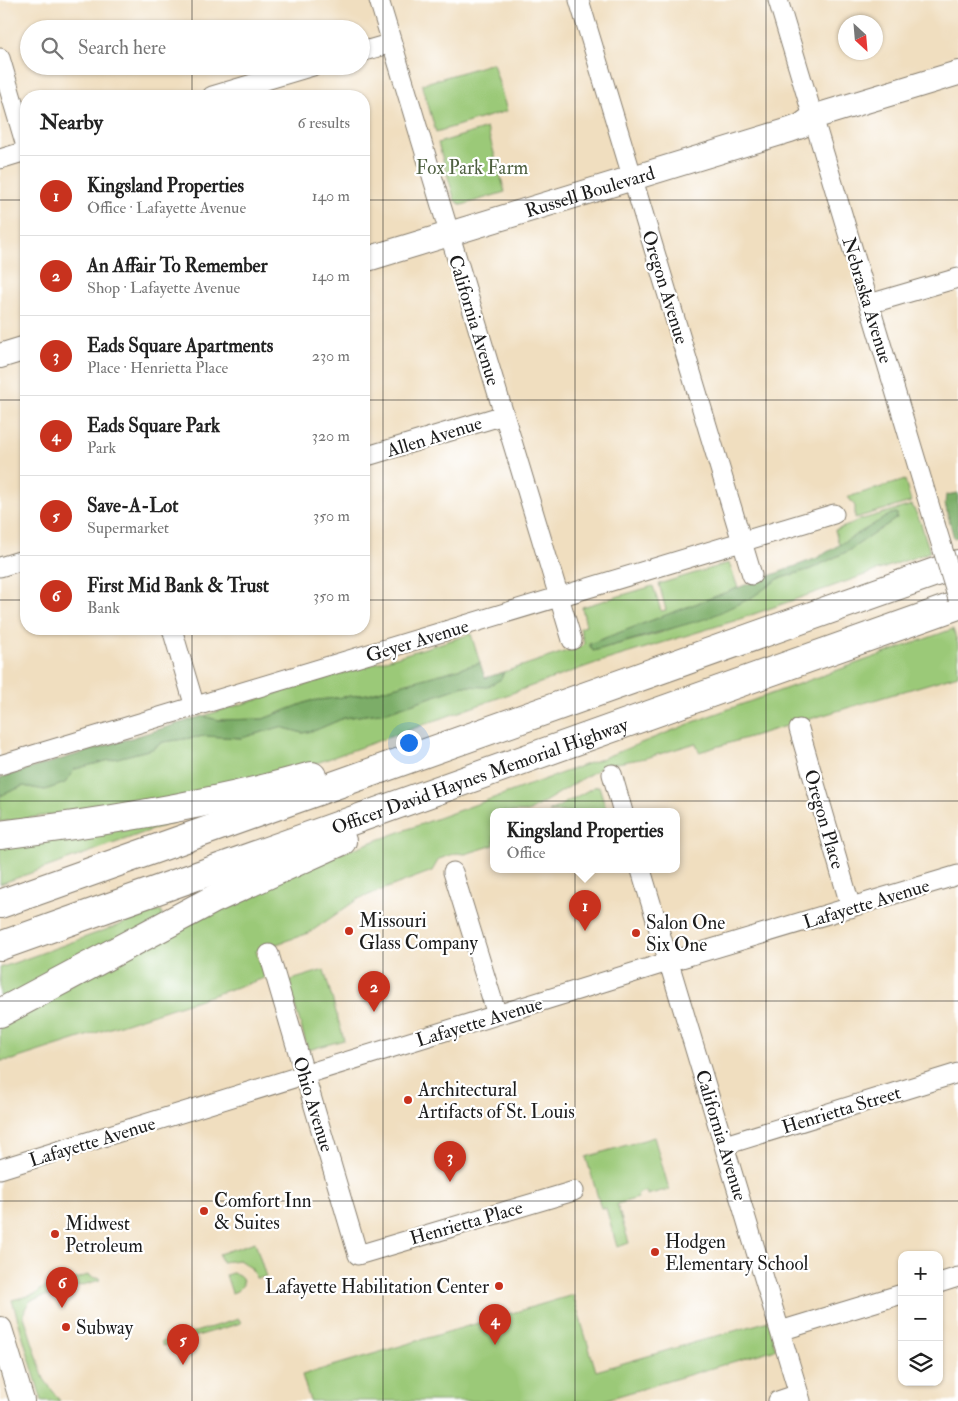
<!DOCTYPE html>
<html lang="en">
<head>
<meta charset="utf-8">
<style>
	:root { --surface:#fff; --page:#f6f6f6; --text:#222; --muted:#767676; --line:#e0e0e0; --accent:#c8321e }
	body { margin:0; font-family:"IM FELL Double Pica",serif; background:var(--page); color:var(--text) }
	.controls { position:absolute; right:15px; bottom:15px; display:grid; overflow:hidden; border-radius:10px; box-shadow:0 1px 4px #0004 }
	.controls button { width:45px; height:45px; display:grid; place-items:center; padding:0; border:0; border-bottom:1px solid var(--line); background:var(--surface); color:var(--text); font:25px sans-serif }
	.compass { position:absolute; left:838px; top:15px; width:45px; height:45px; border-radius:50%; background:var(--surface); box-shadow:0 1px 4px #0004; rotate:154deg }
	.you { position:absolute; left:408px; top:742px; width:18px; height:18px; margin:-12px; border:4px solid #fff; border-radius:50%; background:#1a73e8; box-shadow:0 0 0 8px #1a73e833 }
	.badge { display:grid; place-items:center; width:32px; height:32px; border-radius:50%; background:var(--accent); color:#fff; font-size:16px; font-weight:700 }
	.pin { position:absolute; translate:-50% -41px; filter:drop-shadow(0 1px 2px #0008) }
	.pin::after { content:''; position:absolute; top:26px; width:18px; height:15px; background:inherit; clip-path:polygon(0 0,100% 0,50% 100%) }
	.popup { position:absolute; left:490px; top:808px; width:190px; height:65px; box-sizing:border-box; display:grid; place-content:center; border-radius:10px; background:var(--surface); filter:drop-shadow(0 1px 4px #0005); font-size:16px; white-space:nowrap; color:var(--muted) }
	.popup b { font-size:19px; color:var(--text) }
	.popup::after { content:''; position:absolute; left:50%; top:100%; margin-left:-10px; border:10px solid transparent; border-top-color:var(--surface) }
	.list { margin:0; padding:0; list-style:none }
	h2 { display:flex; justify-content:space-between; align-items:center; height:65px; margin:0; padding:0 20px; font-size:21px }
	h2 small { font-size:16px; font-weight:400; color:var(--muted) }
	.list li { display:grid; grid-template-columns:32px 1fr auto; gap:15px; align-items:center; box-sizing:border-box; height:80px; padding:0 20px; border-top:1px solid var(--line) }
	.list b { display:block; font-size:19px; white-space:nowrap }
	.list p { margin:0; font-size:16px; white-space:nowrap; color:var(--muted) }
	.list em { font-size:16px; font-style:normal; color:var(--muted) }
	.icon { flex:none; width:28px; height:28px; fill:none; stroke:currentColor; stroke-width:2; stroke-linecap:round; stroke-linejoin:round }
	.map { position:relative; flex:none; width:958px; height:1401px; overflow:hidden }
	.search { position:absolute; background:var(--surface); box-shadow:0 1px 4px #0004; left:20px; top:20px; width:350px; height:55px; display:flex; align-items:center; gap:12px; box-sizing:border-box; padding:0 18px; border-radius:28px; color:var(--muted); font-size:19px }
	.panel { position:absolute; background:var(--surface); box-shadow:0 1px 4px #0004; left:20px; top:90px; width:350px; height:545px; border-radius:20px }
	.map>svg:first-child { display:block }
	.green { fill:#9bc978; stroke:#5c724a }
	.forest { fill:#7cad68; stroke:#4c6442 }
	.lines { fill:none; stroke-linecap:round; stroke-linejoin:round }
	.minor-casing { stroke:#867d6e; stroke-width:21 }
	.major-casing { stroke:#867d6e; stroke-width:26 }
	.highway-casing { stroke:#867d6e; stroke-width:30 }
	.minor { stroke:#fff; stroke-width:19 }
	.major { stroke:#fff; stroke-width:24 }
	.highway { stroke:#fff; stroke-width:28 }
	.minor-bridge-casing { stroke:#867d6e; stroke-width:21; stroke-linecap:butt }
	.minor-bridge { stroke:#fff; stroke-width:19 }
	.grid { fill:none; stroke:#1c1c1c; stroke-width:1; stroke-opacity:0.55 }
	.poi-dot { fill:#c8321e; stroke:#fff; stroke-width:2 }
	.labels { text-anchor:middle; stroke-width:4.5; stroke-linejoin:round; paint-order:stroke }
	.park-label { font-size:19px; fill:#4f6141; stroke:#fff }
	.street-label { font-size:19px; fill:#1c1c1c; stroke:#fff }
	.poi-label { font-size:19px; fill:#1c1c1c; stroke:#fff; text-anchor:start }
</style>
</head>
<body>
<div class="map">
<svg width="958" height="1401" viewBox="0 0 958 1401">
	<rect width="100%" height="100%" fill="#fff"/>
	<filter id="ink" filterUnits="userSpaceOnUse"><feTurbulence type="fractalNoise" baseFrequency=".02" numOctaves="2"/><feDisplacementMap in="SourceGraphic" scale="10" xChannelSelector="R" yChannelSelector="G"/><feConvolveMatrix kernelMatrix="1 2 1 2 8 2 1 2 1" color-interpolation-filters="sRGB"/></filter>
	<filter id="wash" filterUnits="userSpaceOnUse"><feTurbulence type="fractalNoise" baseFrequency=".0096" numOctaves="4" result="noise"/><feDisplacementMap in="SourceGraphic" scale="20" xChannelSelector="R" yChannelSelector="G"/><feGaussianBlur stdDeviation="1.12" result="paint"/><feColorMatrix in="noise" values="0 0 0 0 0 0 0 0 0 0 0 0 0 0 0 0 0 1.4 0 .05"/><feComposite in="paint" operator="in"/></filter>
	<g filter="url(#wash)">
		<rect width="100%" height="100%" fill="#f0debf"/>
		<!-- green -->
		<path class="green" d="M493 63 507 111 436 132 422 84Z
			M487 128 505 192 462 205 455 201 438 143Z
			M905 480 911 502 855 518V506L848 497Z
			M912 505 920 521 930 552 734 621 593 664 286 774 194 795 0 822V796L23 786 45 790 65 783 75 769 152 749 163 742 205 736 241 738 280 727 303 733 316 730 344 718 387 712 464 686 487 687 501 679 504 672 582 646 584 643 580 628 586 626 582 607 653 586 661 611 666 610 659 584 729 563 738 588 589 644 593 651 660 633 751 598 778 579 811 569 848 551 897 518 896 513 891 514 839 545 835 530 847 526 856 521Z
			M953 629 958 644V675L699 752 696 743 646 758 605 765 528 812H494V845L465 854 457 853 439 859 432 871 358 899 309 933 256 951 265 978 12 1060 0 1061V1021L295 870 598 760 709 716Z
			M471 634 480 663 368 694 310 701 263 719 218 720 203 716Z
			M599 786 607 812H549L594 787Z
			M174 822 0 884V842Z
			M161 910 163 918 0 1006V968Z
			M324 970 344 1040 308 1050 288 981Z
			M654 1137 669 1189 647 1195 646 1191 637 1194 638 1198 617 1204 629 1243 617 1247 606 1208H601L586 1157Z
			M255 1242 266 1277 256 1278 251 1268 239 1260 222 1262 219 1254Z
			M232 1273C240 1274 243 1277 243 1285L237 1291 232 1293 226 1275Z
			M88 1275 95 1278 99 1277 100 1280 32 1300C27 1303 24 1310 24 1316L44 1379 60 1401H42L12 1300 36 1294 41 1289Z
			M573 1295 596 1371 772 1320 773 1341 776 1349 601 1401H310L302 1375Z
			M239 1319 241 1323 163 1346 161 1342Z"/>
		<!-- forest -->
		<path class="forest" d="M958 493V537L954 538 945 504 946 495Z
			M897 513V518L848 551 811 569 778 579 751 598 708 618 593 651 589 644 817 558 891 514Z
			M480 663 485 678 504 672 501 679 487 687 464 686 387 712 344 718 316 730 303 733 280 727 241 738 205 736 163 742 152 749 75 769 65 783 45 790 23 786 0 796V778L203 716 218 720 263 719 310 701 368 694Z"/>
	</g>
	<g filter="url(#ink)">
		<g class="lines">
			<defs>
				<path id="minor" d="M379 0 572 640
					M579 0 752 575
					M778 0 935 524
					M361 52 392 43
					M0 58 26 146
					M212 96 313 66
					M0 159 26 151
					M869 304 958 278
					M364 457 504 415
					M0 567 26 559
					M172 629 195 707
					M799 729 851 908
					M0 765 834 514
					M612 774 623 812
					M641 870 801 1401
					M453 872 497 1015
					M269 954 358 1255 574 1191
					M725 1145 958 1073
					M0 1169 655 966 958 875
					M939 1283 958 1277
					M780 1331 902 1294
					M778 1401 799 1394"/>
				<g id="major">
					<path id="s1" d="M364 260 790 130 801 126 813 117 958 73"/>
					<path d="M0 356 26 348"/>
					<path d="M0 1329 22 1401"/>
				</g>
				<g id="highway">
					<path d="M0 835C106 822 210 805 312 776"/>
					<path d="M0 904 958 564"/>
					<path id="s2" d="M0 946 958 605"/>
					<path d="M0 1013 214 899 342 841"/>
				</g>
			</defs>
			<!-- minor casing -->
			<use href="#minor" class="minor-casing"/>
			<!-- major casing -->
			<use href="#major" class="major-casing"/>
			<!-- highway casing -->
			<use href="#highway" class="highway-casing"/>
			<!-- minor -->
			<use href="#minor" class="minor"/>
			<!-- major -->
			<use href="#major" class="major"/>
			<!-- highway -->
			<use href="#highway" class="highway"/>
			<defs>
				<path id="minor-bridge" d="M935 524 958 599"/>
			</defs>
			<!-- minor-bridge casing -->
			<use href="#minor-bridge" class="minor-bridge-casing"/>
			<!-- minor-bridge -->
			<use href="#minor-bridge" class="minor-bridge"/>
		</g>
	</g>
	<!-- grid -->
	<path class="grid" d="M192 0V29M383 0V1401M575 0V1401M766 0V1401M192 66V96M0 200H26M364 200H958M0 400H26M364 400H958M0 600H26M364 600H958M192 629V1401M0 801H958M0 1001H958M0 1201H958"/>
	<!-- markers -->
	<g class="poi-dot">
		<circle cx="349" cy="931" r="5"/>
		<circle cx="636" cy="933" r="5"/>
		<circle cx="408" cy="1100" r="5"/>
		<circle cx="204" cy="1211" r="5"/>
		<circle cx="55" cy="1234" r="5"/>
		<circle cx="655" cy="1252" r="5"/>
		<circle cx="499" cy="1286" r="5"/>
		<circle cx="66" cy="1327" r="5"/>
	</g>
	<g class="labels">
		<!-- park labels -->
		<g class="park-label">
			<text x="472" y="174">Fox Park Farm</text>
		</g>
		<!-- street labels -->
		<g class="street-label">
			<text dy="7" stroke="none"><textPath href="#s1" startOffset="236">Russell Boulevard</textPath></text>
			<text transform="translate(666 287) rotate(73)" y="7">Oregon Avenue</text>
			<text transform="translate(868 300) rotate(73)" y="7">Nebraska Avenue</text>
			<text transform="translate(475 320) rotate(73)" y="7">California Avenue</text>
			<text transform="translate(434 436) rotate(-17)" y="7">Allen Avenue</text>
			<text transform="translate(417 640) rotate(-17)" y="7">Geyer Avenue</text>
			<text dy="7" stroke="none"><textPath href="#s2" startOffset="509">Officer David Haynes Memorial Highway</textPath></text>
			<text transform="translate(825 819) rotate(74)" y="7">Oregon Place</text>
			<text transform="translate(866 903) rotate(-17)" y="7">Lafayette Avenue</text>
			<text transform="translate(479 1021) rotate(-17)" y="7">Lafayette Avenue</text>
			<text transform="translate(314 1104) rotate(73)" y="7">Ohio Avenue</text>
			<text transform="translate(841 1109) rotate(-17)" y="7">Henrietta Street</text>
			<text transform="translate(722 1135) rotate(73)" y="7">California Avenue</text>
			<text transform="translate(92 1141) rotate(-17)" y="7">Lafayette Avenue</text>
			<text transform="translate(466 1222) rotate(-16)" y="7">Henrietta Place</text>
		</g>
		<!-- poi labels -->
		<g class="poi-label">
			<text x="359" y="927">Missouri<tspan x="359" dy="22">Glass Company</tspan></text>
			<text x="646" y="929">Salon One<tspan x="646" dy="22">Six One</tspan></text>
			<text x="418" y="1096">Architectural<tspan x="418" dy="22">Artifacts of St. Louis</tspan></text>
			<text x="214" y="1207">Comfort Inn<tspan x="214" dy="22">&amp; Suites</tspan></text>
			<text x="65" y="1230">Midwest<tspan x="65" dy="22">Petroleum</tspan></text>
			<text x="665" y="1248">Hodgen<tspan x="665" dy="22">Elementary School</tspan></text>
			<text x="489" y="1293" text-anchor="end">Lafayette Habilitation Center</text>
			<text x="76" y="1334">Subway</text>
		</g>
	</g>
</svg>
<div class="controls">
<button>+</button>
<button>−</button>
<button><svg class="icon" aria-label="layers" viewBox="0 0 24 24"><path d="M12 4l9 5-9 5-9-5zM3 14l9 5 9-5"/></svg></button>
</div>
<svg class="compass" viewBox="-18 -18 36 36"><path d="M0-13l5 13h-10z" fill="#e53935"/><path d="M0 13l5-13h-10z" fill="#767676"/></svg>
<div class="you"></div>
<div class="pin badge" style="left:585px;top:931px">1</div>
<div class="popup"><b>Kingsland Properties</b>Office</div>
<div class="pin badge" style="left:374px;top:1012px">2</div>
<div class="pin badge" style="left:450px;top:1182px">3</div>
<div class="pin badge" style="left:495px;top:1345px">4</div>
<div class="pin badge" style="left:183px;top:1365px">5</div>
<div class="pin badge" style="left:62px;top:1308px">6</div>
<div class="search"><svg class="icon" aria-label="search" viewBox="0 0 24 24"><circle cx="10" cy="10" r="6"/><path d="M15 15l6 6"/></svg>Search here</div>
<section class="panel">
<h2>Nearby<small>6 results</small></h2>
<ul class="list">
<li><span class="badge">1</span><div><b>Kingsland Properties</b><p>Office · Lafayette Avenue</p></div><em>140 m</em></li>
<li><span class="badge">2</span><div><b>An Affair To Remember</b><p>Shop · Lafayette Avenue</p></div><em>140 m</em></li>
<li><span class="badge">3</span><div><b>Eads Square Apartments</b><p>Place · Henrietta Place</p></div><em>230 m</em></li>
<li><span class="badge">4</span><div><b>Eads Square Park</b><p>Park</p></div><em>320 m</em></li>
<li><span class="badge">5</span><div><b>Save-A-Lot</b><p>Supermarket</p></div><em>350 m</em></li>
<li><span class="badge">6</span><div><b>First Mid Bank &amp; Trust</b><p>Bank</p></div><em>350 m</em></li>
</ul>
</section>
</div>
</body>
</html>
